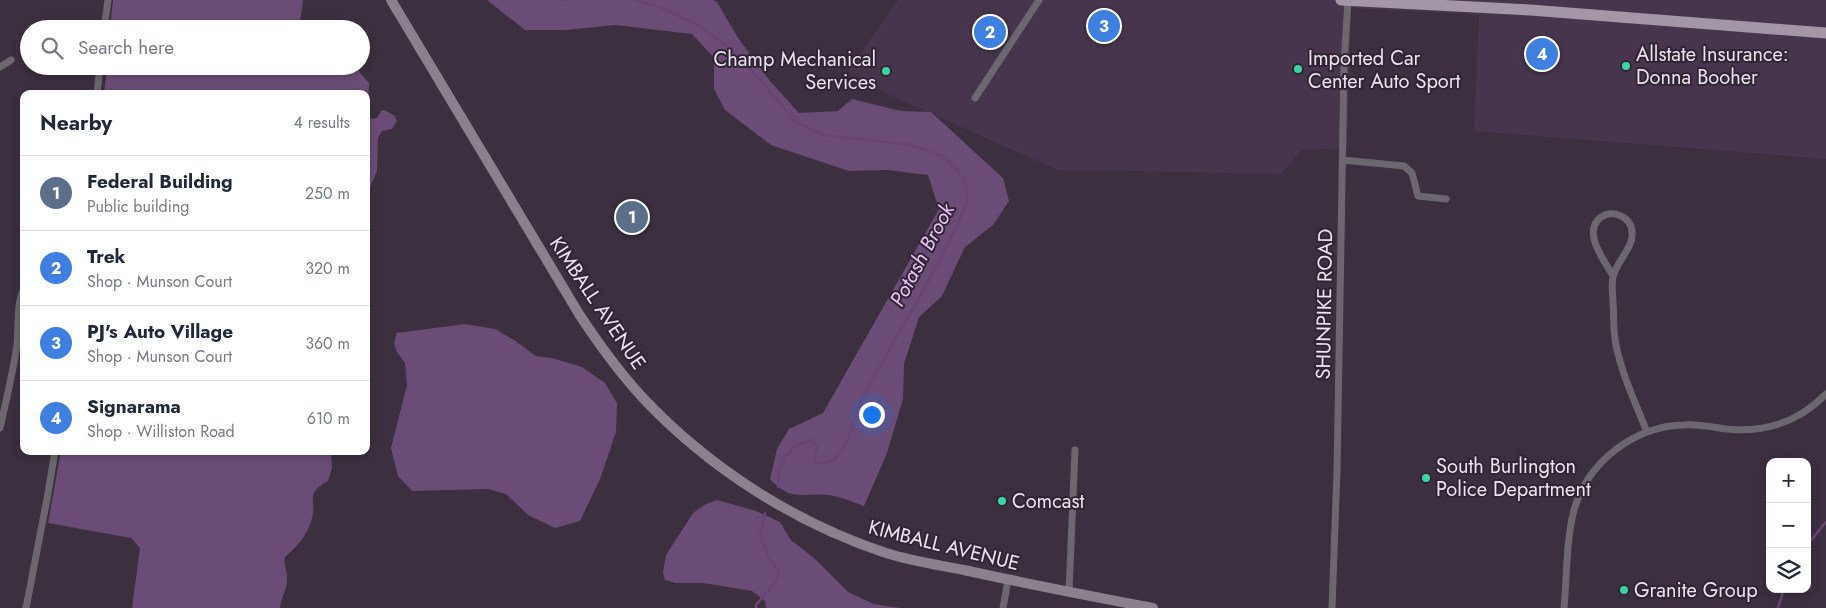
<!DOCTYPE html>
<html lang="en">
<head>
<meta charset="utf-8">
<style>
	:root { --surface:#fff; --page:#f2f2f3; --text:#1f2937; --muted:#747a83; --line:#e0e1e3; --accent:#2c7668 }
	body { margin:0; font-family:Jost,sans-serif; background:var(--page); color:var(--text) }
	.controls { position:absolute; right:15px; bottom:15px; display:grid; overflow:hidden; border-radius:10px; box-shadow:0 2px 8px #0003 }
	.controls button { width:45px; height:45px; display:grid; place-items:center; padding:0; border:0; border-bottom:1px solid var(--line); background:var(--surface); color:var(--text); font:25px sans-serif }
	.you { position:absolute; left:871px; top:414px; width:18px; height:18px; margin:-12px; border:4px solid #fff; border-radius:50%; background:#1a73e8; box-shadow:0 0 0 8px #1a73e833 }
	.badge { display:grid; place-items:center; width:32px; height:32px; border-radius:50%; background:var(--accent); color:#fff; font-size:16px; font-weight:700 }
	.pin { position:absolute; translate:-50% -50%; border:2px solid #fff; box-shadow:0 1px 5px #0006 }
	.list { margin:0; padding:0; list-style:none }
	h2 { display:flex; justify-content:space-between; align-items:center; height:65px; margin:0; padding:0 20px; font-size:21px }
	h2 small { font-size:16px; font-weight:400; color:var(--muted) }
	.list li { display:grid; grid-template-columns:32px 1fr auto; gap:15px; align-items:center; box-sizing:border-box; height:75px; padding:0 20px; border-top:1px solid var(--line) }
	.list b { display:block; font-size:19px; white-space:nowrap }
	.list p { margin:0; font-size:16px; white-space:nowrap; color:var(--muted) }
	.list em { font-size:16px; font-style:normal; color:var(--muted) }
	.icon { flex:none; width:28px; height:28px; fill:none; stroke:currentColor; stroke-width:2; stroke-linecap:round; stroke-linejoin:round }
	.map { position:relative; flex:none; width:1826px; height:608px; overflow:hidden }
	.search { position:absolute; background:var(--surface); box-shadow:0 2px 8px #0003; left:20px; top:20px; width:350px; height:55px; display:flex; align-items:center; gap:12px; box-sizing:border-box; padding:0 18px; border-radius:28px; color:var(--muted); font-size:19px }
	.panel { position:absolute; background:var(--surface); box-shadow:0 2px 8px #0003; left:20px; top:90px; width:350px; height:365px; border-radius:10px }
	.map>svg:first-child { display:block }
	.built { fill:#46354c }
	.green { fill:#6b4c76 }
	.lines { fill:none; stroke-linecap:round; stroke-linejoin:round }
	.stream { stroke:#6a4475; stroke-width:2.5 }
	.street { stroke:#6c666e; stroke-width:7 }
	.secondary { stroke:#8b818e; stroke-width:10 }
	.primary { stroke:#a296a7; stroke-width:11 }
	.poi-dot { fill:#3cd4a4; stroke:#312535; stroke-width:2 }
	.labels { text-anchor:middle; stroke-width:4; stroke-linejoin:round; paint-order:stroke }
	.poi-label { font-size:20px; fill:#ece4ef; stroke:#312535; text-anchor:start }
	.street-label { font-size:20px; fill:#ece4ef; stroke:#312535 }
	.water-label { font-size:21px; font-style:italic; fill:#ebc2fa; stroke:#312535 }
</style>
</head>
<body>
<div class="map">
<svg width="1826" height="608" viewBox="0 0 1826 608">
	<rect width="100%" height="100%" fill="#3b2f40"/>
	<!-- built -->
	<path class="built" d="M898 0H1826V159L1474 131 1479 15 1351 8 1347 148 1302 150 1281 174 1058 170 885 93 848 71Z"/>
	<!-- green -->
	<path class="green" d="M113 0H303L299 29H110Z
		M487 0H713L717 2 738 38 770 81 799 113 838 111 852 99 901 111 931 112 1003 178 1009 201 993 225 965 247 942 296 919 317 904 364 903 399 887 453 864 506C853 502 841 497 829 495 801 492 793 503 770 479L777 449 789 429 823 413 939 209 928 175 887 170 849 171 771 145 725 110 714 89V58L692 34 615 25 566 30H525Z
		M107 66H334L357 69 369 83 368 117 372 119 377 118 381 111 384 110 394 115 397 121 392 129 382 131 378 138 377 171 366 197V94H104Z
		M465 324 495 329 514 340 536 356 552 358 582 367 605 383 617 403 616 432 600 479 580 521 555 528 528 515 506 494 488 489 412 491 398 476 391 448 407 385 405 363 397 352 394 343 397 333Z
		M61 451H331L332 468 328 481C304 494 317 500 312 518 309 533 296 548 285 557 283 565 287 569 287 577 288 588 281 597 280 608H132L140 548 131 538 48 523Z
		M717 500 756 511 780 522 791 540 814 558 848 592 874 604 900 608H766L765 601 752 591 703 583H676L665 580 663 572 666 555 693 513 706 504Z"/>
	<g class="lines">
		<!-- stream -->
		<path class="stream" d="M562 0H570
			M634 0 660 7 702 27 739 56 796 122 823 135 911 145 943 156 965 179 968 201 959 222 928 282 865 392 856 413 848 440 836 458 823 464 815 462V454L818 446 812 440C799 443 784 453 780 467 778 473 778 481 778 487
			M1807 545 1826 522
			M756 608V605L776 581 779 572 768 556 760 536 765 513
			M1778 608 1784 589"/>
		<!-- street -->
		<path class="street" d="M104 29 108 0
			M0 67 11 60
			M97 94 100 66
			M975 98 1039 0
			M1343 160 1404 166 1412 173 1418 196 1446 199
			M1613 276C1605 261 1582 233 1600 218 1612 209 1631 216 1632 232 1634 248 1616 261 1613 277 1611 285 1613 295 1613 303 1614 317 1613 332 1616 345 1622 375 1636 404 1647 432
			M0 428C6 401 13 373 17 345 19 326 16 305 24 288
			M1069 592 1075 450
			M26 608 47 499 55 451
			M1003 608 1008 580
			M1332 608 1337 472 1344 65 1348 0
			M1564 608C1567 576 1566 541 1574 510 1588 461 1635 426 1684 425 1698 424 1712 427 1726 429 1764 433 1799 422 1826 394"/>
		<!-- secondary -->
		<path class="secondary" d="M391 0 579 314C598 343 619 372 643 398 709 468 795 523 886 553 911 561 938 565 964 570 1027 584 1090 596 1153 608"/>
		<!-- primary -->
		<path class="primary" d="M1341 0 1530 10 1826 33"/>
	</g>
	<!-- markers -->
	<g class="poi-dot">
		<circle cx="1626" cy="66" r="5"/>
		<circle cx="1298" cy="69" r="5"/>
		<circle cx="886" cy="71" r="5"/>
		<circle cx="1426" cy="478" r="5"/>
		<circle cx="1002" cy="501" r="5"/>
		<circle cx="1624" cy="590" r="5"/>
	</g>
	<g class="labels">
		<!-- poi labels -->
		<g class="poi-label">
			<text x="1636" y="61">Allstate Insurance:<tspan x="1636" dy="23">Donna Booher</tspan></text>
			<text x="1308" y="65">Imported Car<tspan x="1308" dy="23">Center Auto Sport</tspan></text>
			<text x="876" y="66" text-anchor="end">Champ Mechanical<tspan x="876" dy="23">Services</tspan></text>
			<text x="1436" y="473">South Burlington<tspan x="1436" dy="23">Police Department</tspan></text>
			<text x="1012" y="508">Comcast</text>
			<text x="1634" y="597">Granite Group</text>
		</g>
		<!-- street labels -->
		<g class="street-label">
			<text transform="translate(598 303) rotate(56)" y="7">KIMBALL AVENUE</text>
			<text transform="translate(1324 304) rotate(-89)" y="7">SHUNPIKE ROAD</text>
			<text transform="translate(944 545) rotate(14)" y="7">KIMBALL AVENUE</text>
		</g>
		<!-- water labels -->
		<g class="water-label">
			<text transform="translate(922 255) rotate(-62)" y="7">Potash Brook</text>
		</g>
	</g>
</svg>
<div class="controls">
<button>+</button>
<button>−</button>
<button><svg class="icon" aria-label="layers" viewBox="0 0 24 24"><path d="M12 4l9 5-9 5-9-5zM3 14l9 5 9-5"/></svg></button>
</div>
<div class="you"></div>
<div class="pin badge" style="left:632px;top:217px;background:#5c6f8a">1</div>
<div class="pin badge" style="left:990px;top:32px;background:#3f7fe0">2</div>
<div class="pin badge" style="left:1104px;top:26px;background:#3f7fe0">3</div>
<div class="pin badge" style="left:1542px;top:54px;background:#3f7fe0">4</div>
<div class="search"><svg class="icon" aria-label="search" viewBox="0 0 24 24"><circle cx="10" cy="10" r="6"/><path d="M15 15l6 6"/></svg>Search here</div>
<section class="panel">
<h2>Nearby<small>4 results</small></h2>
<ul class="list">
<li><span class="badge" style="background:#5c6f8a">1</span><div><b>Federal Building</b><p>Public building</p></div><em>250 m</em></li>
<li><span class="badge" style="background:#3f7fe0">2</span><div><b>Trek</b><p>Shop · Munson Court</p></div><em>320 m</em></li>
<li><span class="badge" style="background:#3f7fe0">3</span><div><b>PJ's Auto Village</b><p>Shop · Munson Court</p></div><em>360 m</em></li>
<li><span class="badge" style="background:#3f7fe0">4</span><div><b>Signarama</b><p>Shop · Williston Road</p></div><em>610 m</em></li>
</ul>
</section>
</div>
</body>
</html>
